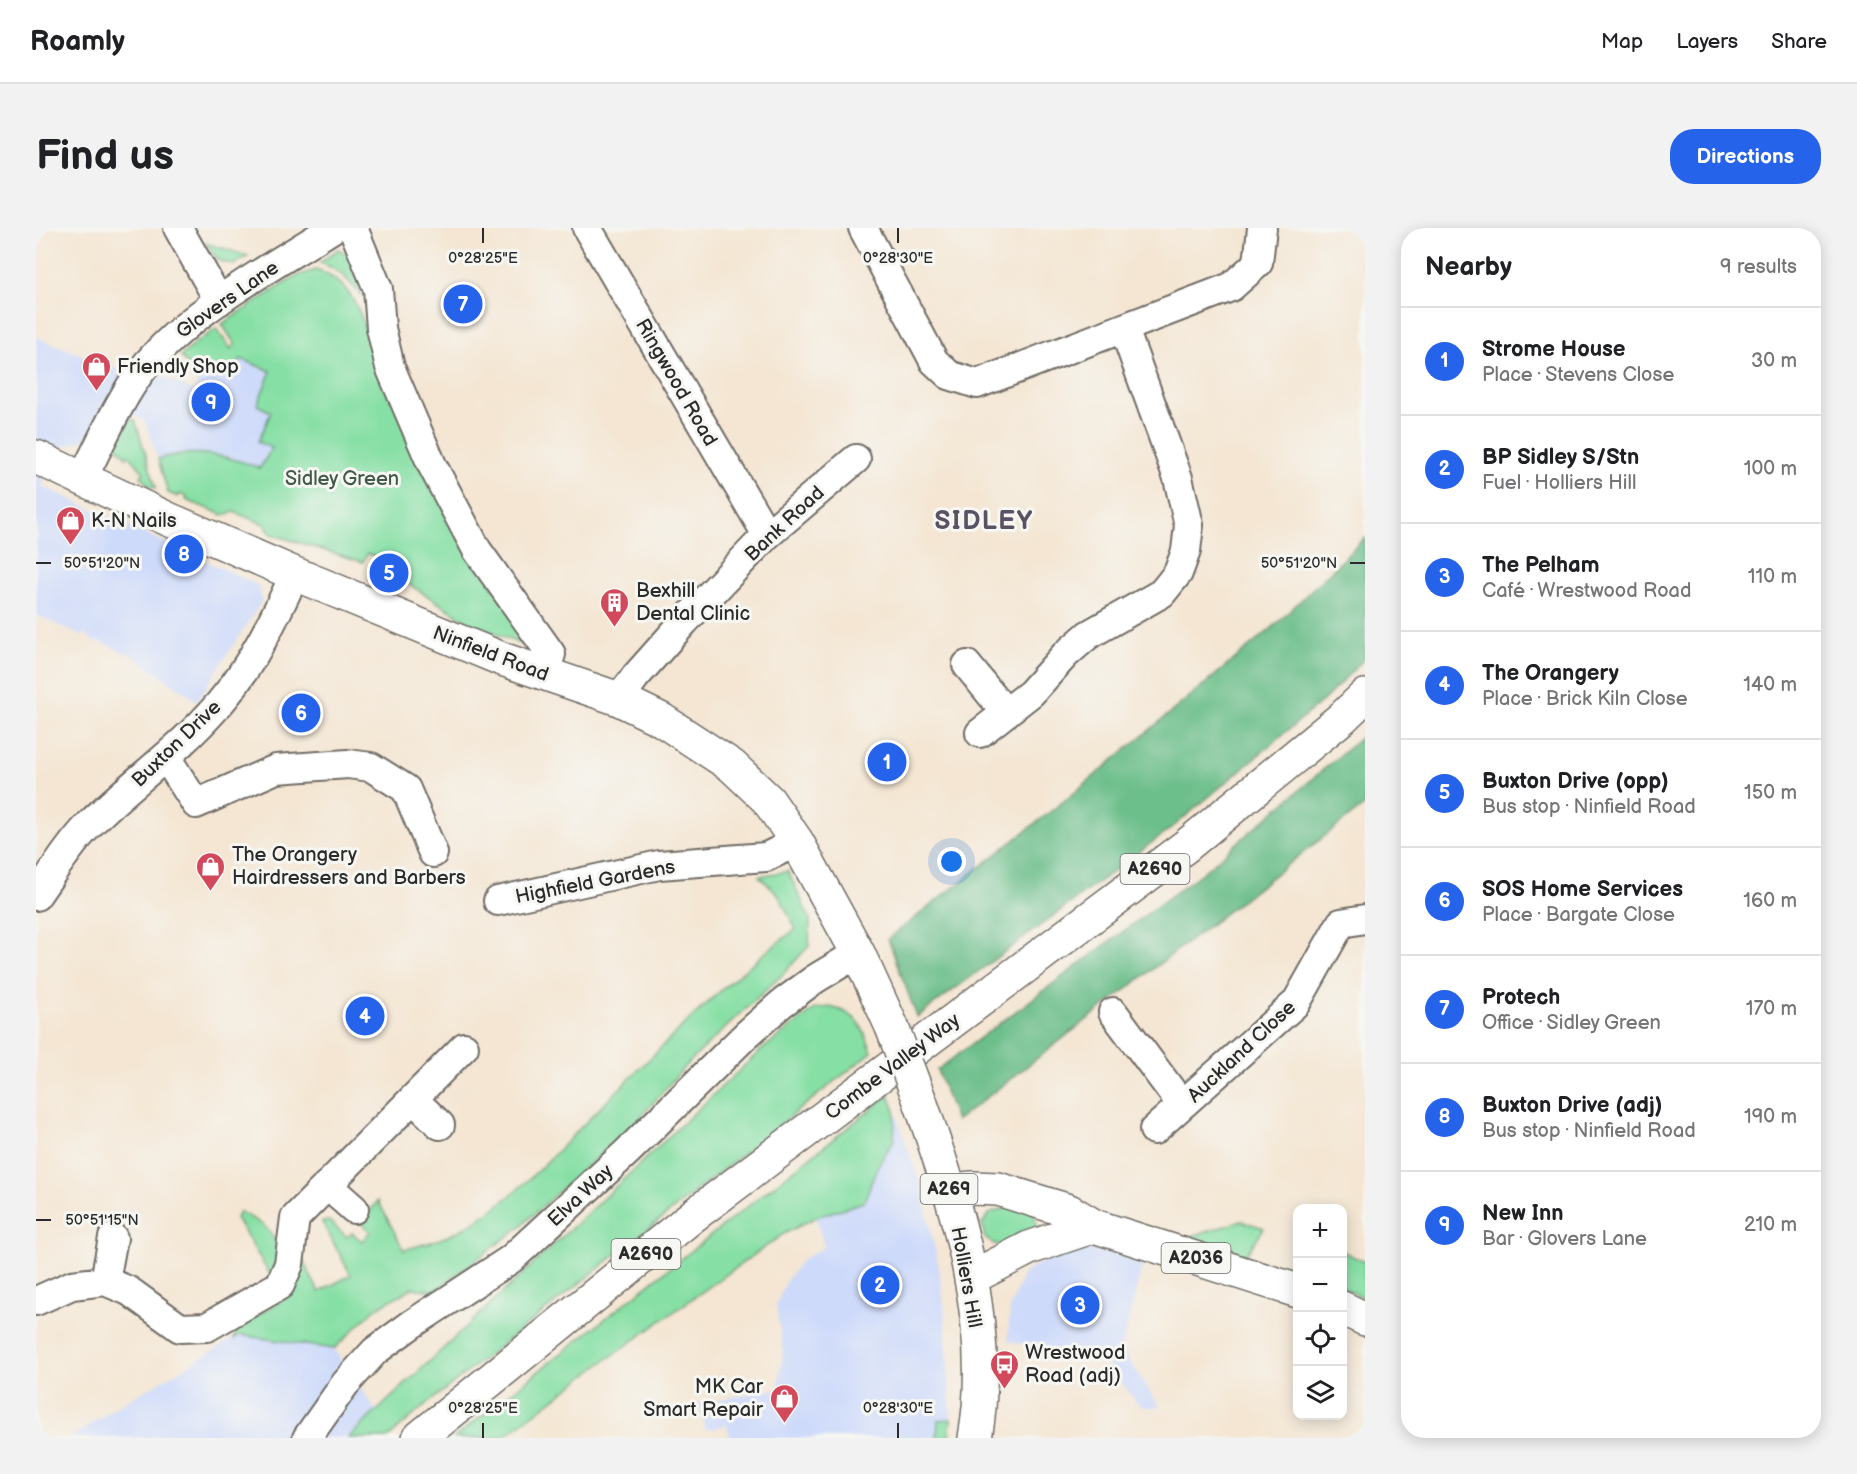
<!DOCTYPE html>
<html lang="en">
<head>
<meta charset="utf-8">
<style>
	:root { --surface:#fff; --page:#f2f2f2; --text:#202124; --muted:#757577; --line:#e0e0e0; --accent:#2563eb }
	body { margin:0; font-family:"Balsamiq Sans",sans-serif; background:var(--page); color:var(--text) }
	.controls { position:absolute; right:18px; bottom:18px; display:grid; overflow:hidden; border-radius:12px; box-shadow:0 3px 15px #0003 }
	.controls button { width:54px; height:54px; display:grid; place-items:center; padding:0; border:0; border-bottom:2px solid var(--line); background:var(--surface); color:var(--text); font:30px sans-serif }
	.you { position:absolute; left:916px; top:634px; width:21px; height:21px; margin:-15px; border:4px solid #fff; border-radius:50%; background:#1a73e8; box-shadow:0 0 0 9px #1a73e833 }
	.badge { display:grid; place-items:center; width:39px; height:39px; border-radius:50%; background:var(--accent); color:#fff; font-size:20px; font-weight:700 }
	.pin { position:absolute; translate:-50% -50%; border:3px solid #fff; box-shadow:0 2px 6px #0006 }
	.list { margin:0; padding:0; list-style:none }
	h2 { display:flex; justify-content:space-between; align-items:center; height:78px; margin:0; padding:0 24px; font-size:26px }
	h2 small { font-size:20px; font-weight:400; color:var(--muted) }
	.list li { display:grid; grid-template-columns:39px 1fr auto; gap:18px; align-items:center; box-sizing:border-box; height:108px; padding:0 24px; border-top:2px solid var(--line) }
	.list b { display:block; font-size:22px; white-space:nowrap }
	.list p { margin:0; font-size:20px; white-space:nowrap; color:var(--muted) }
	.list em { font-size:20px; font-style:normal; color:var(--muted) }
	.icon { flex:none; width:33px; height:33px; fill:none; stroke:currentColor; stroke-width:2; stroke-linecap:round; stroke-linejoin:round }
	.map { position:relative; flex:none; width:1329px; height:1210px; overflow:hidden; border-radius:24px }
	header { display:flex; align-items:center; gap:36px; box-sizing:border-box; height:84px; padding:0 30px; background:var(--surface); border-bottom:2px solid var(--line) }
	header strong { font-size:28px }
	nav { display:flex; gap:33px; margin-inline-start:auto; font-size:21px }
	.intro { display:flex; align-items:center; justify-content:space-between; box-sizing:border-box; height:144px; padding:0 36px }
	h1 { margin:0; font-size:42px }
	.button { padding:15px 27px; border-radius:24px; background:var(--accent); color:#fff; font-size:21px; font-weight:700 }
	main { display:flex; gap:36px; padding:0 36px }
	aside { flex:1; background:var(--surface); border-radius:24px; box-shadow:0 3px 15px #0003 }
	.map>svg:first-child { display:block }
	.built { fill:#cedafa }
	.green { fill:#86dfa4; stroke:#588568; stroke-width:1.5 }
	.forest { fill:#6cbe8a; stroke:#4c745a; stroke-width:1.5 }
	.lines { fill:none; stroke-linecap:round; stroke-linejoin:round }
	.minor-casing { stroke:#716c66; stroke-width:32 }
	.primary-casing { stroke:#716c66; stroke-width:36 }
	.minor { stroke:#fff; stroke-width:28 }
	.primary { stroke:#fff; stroke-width:33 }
	.primary-bridge-casing { stroke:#716c66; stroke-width:36; stroke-linecap:butt }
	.primary-bridge { stroke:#fff; stroke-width:33 }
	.ticks { fill:none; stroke:#2b2b2b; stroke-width:2 }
	.labels { text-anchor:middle; stroke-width:6; stroke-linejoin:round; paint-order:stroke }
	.shield { fill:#f6f6f2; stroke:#686867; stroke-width:1.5 }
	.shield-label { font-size:18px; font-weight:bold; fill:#2b2b2b }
	.street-label { font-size:20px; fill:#2b2b2b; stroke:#f6f6f2 }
	.poi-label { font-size:20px; fill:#2b2b2b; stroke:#f6f6f2; text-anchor:start }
	.park-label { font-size:20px; fill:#425849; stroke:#f6f6f2 }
	.district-label { font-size:26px; font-weight:bold; letter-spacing:1.5px; fill:#5a5263; stroke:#f6f6f2 }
	.ticks-label { font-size:15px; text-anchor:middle; fill:#2b2b2b; stroke:#f6f6f2; stroke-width:6; stroke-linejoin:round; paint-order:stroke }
</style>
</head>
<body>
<header>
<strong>Roamly</strong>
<nav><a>Map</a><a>Layers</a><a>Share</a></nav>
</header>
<div class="intro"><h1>Find us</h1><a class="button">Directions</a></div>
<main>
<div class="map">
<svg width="1329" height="1210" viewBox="0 0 1329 1210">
	<rect width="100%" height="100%" fill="#f6f6f2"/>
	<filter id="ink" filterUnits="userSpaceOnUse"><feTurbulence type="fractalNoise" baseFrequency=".0167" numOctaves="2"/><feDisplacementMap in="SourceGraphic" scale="12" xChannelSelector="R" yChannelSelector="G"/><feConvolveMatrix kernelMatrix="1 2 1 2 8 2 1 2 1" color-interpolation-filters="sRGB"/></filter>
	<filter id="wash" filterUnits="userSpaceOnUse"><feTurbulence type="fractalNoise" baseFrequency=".008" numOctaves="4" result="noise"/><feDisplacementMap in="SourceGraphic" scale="24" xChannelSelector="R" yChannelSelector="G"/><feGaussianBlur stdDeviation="1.35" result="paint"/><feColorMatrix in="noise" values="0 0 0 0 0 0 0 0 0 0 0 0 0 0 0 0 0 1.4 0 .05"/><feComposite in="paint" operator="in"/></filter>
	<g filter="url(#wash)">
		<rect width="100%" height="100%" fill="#f4e6d3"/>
		<!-- built -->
		<path class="built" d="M261 64 237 219 223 241 194 229 141 225 122 231 109 193 74 175 52 210 22 220 6 258 222 357 226 373 161 473 99 429 62 413 59 415 49 405 46 408 0 387V109L93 146 129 150 158 163 167 141 182 139Z
			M859 883 885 960 903 1039 909 1085 915 1191 913 1210H694L691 1197 669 1202 663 1175 742 1161 747 1123 740 1077 750 1053 766 1032 788 1019 780 989 828 974 842 937 858 912Z
			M1048 1020 1108 1032 1085 1120 1124 1179H1108L1100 1174 1069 1133 972 1113 974 1079 988 1045 1012 1030Z
			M204 1107 298 1121 341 1184 312 1210H35L79 1180Z"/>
		<!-- green -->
		<path class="green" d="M169 15 212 28 198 37 182 32Z
			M302 21 316 29 326 68C313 53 303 41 284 35Z
			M280 42C315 53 323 82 335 113L493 409 486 417 433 394 361 349 365 341 332 325 327 334 235 306 228 296 198 284 187 287 150 272 151 269 144 266 142 269 132 265 122 231C159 220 189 227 224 240L236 220 222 214 235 184 221 177 235 143 205 131 198 146 182 140 179 146 167 141 162 152 145 128 162 113 180 101 195 121 199 116 186 96 260 48Z
			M93 191 99 192 120 260 113 258 105 248 108 245 93 227 90 229 79 216Z
			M752 643 774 692 773 718 747 746 651 836 589 907 545 943 485 998 399 1063 376 1060 339 1081 298 1121 204 1107 198 1111 200 1100 252 1069 258 1053 263 1025 283 1064 315 1047 286 994 293 993 311 1009 316 1005 326 1013 334 1004 325 995 342 973 368 1022C388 1016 410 1011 428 1000 482 970 524 919 568 876 630 815 690 752 760 701L742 666 723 648Z
			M794 779C822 785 827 799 836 824L387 1179 352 1210H312L724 823 779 781Z
			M853 867 859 883 858 912 842 937 828 974 780 989 746 1007 563 1137 466 1210H418Z
			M977 977 998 985 1001 998 996 1007 966 1018 957 1016 949 1010 946 996 953 986Z
			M203 983C212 989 226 994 232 1002 244 1015 244 1034 234 1047L200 990Z
			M1206 993 1228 1000 1208 1030 1149 1010Z
			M1306 1023 1329 1034V1070L1307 1060Z
			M915 1191 913 1210H901L902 1192Z"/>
		<!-- forest -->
		<path class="forest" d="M1329 310V430L1289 471 1137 599 881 789 852 711 1033 569 1236 400Z
			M1329 506V577L920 893 901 842 1167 644Z"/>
	</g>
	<g filter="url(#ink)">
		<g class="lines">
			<defs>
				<path id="minor" d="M142 0 183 73
					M317 0 342 61 345 100 354 139 396 237 441 322 515 426 509 445
					M551 0 731 307
					M827 0 898 133 913 147 941 156 1195 59 1222 35 1226 0
					M46 251C64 217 83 172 106 142 155 81 232 42 297 0
					M931 437 970 485
					M583 471 600 448 648 394 731 307 820 231
					M944 505 995 465 1029 427 1052 407 1126 365 1142 345 1150 323 1153 297 1142 250 1088 101
					M130 529 160 576 240 541 312 536 335 539 370 561 397 625
					M0 668C17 644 34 616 55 595 96 554 145 521 183 476 215 439 238 391 259 346
					M462 673 623 637 730 629 761 614
					M1077 784 1146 877
					M377 871 404 897
					M1118 902 1260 775 1305 695 1329 691
					M291 957 318 981
					M69 1053 77 1010
					M0 1073 36 1057 69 1053 93 1063 144 1100 171 1099 244 1057 253 1036 259 990 428 819
					M271 1210 309 1156 339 1123 376 1096 475 1031 591 924 710 807 745 776 779 751 822 725"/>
				<path id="primary" d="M0 229 132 291 259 346 466 431 583 471 626 492 696 538 732 572 761 614 822 725 856 799
					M884 873C921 979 959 1097 939 1210
					M914 962 937 960 962 961 1033 983 1058 998 1262 1063
					M935 1050 993 1020 1058 998
					M1306 1080 1329 1091
					M383 1210 658 987 1150 618 1306 490 1329 468"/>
			</defs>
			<!-- minor casing -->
			<use href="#minor" class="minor-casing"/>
			<!-- primary casing -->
			<use href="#primary" class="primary-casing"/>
			<!-- minor -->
			<use href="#minor" class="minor"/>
			<!-- primary -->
			<use href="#primary" class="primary"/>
			<defs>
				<path id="primary-bridge" d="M856 799 884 873"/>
			</defs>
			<!-- primary-bridge casing -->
			<use href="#primary-bridge" class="primary-bridge-casing"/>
			<!-- primary-bridge -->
			<use href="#primary-bridge" class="primary-bridge"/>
		</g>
	</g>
	<!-- ticks -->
	<path class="ticks" d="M447 0V15M862 0V15M0 335H15M1314 335H1329M0 992H15M447 1195V1210M862 1195V1210"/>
	<!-- icons -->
	<defs>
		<symbol id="shop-pin" viewBox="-11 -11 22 30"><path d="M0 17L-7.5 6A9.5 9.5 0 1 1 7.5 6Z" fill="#d1495b" stroke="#f6f6f2"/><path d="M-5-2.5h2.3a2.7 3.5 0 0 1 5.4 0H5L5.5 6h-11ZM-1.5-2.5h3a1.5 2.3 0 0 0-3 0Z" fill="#fff"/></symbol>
		<symbol id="building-pin" viewBox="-11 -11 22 30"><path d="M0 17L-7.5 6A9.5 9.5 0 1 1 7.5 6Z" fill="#d1495b" stroke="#f6f6f2"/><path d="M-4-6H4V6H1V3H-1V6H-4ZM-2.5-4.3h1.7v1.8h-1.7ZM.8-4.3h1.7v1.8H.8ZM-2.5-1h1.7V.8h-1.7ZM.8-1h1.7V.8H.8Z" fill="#fff"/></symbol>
		<symbol id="bus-pin" viewBox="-11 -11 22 30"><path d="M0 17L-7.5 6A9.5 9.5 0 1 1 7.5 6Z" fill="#d1495b" stroke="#f6f6f2"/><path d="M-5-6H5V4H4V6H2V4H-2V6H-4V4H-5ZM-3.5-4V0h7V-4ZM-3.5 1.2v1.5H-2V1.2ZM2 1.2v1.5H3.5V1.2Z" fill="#fff"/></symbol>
	</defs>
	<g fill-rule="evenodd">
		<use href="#shop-pin" x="44" y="122" width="33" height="45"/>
		<use href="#shop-pin" x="18" y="276" width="33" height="45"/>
		<use href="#building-pin" x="562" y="358" width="33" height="45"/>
		<use href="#shop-pin" x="158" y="622" width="33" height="45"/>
		<use href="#bus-pin" x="952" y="1120" width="33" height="45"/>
		<use href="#shop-pin" x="732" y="1154" width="33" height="45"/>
	</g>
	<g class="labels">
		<!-- shield labels -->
		<g class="shield">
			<rect x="1084.5" y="626" width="69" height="30" rx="4.5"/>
			<rect x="884.5" y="946" width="57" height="30" rx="4.5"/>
			<rect x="575.5" y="1011" width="69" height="30" rx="4.5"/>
			<rect x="1125.5" y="1015" width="69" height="30" rx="4.5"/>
		</g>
		<g class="shield-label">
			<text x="1119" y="647">A2690</text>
			<text x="913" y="967">A269</text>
			<text x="610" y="1032">A2690</text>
			<text x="1160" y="1036">A2036</text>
		</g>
		<!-- street labels -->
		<g class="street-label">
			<text transform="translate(191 71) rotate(-35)" y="7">Glovers Lane</text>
			<text transform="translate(641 154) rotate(60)" y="7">Ringwood Road</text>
			<text transform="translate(748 295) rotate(-43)" y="7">Bank Road</text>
			<text transform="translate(455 425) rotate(21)" y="7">Ninfield Road</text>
			<text transform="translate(140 515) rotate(-44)" y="7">Buxton Drive</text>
			<text transform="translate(559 653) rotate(-11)" y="7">Highfield Gardens</text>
			<text transform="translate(1205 823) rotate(-43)" y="7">Auckland Close</text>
			<text transform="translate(856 838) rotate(-37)" y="7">Combe Valley Way</text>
			<text transform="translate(544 967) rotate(-43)" y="7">Elva Way</text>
			<text transform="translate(931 1049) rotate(80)" y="7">Holliers Hill</text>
		</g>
		<!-- poi labels -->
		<g class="poi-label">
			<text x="81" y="145">Friendly Shop</text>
			<text x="55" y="299">K-N Nails</text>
			<text x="600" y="369">Bexhill<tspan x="600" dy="23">Dental Clinic</tspan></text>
			<text x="196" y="633">The Orangery<tspan x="196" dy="23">Hairdressers and Barbers</tspan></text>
			<text x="989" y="1131">Wrestwood<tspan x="989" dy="23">Road (adj)</tspan></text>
			<text x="727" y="1165" text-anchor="end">MK Car<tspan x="727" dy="23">Smart Repair</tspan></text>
		</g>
		<!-- park labels -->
		<g class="park-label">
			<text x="306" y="257">Sidley Green</text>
		</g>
		<!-- district labels -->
		<g class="district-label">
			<text x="948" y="301">SIDLEY</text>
		</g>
	</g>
	<g class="ticks-label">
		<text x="447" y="35">0°28'25"E</text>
		<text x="862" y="35">0°28'30"E</text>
		<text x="66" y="340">50°51'20"N</text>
		<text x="1263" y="340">50°51'20"N</text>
		<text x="66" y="997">50°51'15"N</text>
		<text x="447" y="1185">0°28'25"E</text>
		<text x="862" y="1185">0°28'30"E</text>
	</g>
</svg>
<div class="controls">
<button>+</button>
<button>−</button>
<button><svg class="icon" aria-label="locate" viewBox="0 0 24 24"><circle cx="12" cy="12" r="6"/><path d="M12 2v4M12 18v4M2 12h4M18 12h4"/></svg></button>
<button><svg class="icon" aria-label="layers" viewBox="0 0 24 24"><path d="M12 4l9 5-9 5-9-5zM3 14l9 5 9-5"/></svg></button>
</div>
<div class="you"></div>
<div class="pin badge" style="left:851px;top:534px">1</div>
<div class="pin badge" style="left:844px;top:1057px">2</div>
<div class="pin badge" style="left:1044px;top:1077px">3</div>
<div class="pin badge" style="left:329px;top:788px">4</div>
<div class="pin badge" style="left:353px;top:345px">5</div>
<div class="pin badge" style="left:265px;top:485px">6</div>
<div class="pin badge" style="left:427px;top:76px">7</div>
<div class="pin badge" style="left:148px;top:326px">8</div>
<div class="pin badge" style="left:175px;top:174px">9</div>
</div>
<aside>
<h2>Nearby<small>9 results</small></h2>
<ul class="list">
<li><span class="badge">1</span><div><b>Strome House</b><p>Place · Stevens Close</p></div><em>30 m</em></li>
<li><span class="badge">2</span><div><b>BP Sidley S/Stn</b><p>Fuel · Holliers Hill</p></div><em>100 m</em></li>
<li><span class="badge">3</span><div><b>The Pelham</b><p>Café · Wrestwood Road</p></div><em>110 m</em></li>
<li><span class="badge">4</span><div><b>The Orangery</b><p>Place · Brick Kiln Close</p></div><em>140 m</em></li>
<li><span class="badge">5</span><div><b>Buxton Drive (opp)</b><p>Bus stop · Ninfield Road</p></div><em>150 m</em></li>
<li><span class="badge">6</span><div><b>SOS Home Services</b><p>Place · Bargate Close</p></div><em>160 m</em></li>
<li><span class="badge">7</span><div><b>Protech</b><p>Office · Sidley Green</p></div><em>170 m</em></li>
<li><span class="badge">8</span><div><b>Buxton Drive (adj)</b><p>Bus stop · Ninfield Road</p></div><em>190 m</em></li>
<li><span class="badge">9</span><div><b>New Inn</b><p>Bar · Glovers Lane</p></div><em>210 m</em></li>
</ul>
</aside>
</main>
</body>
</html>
